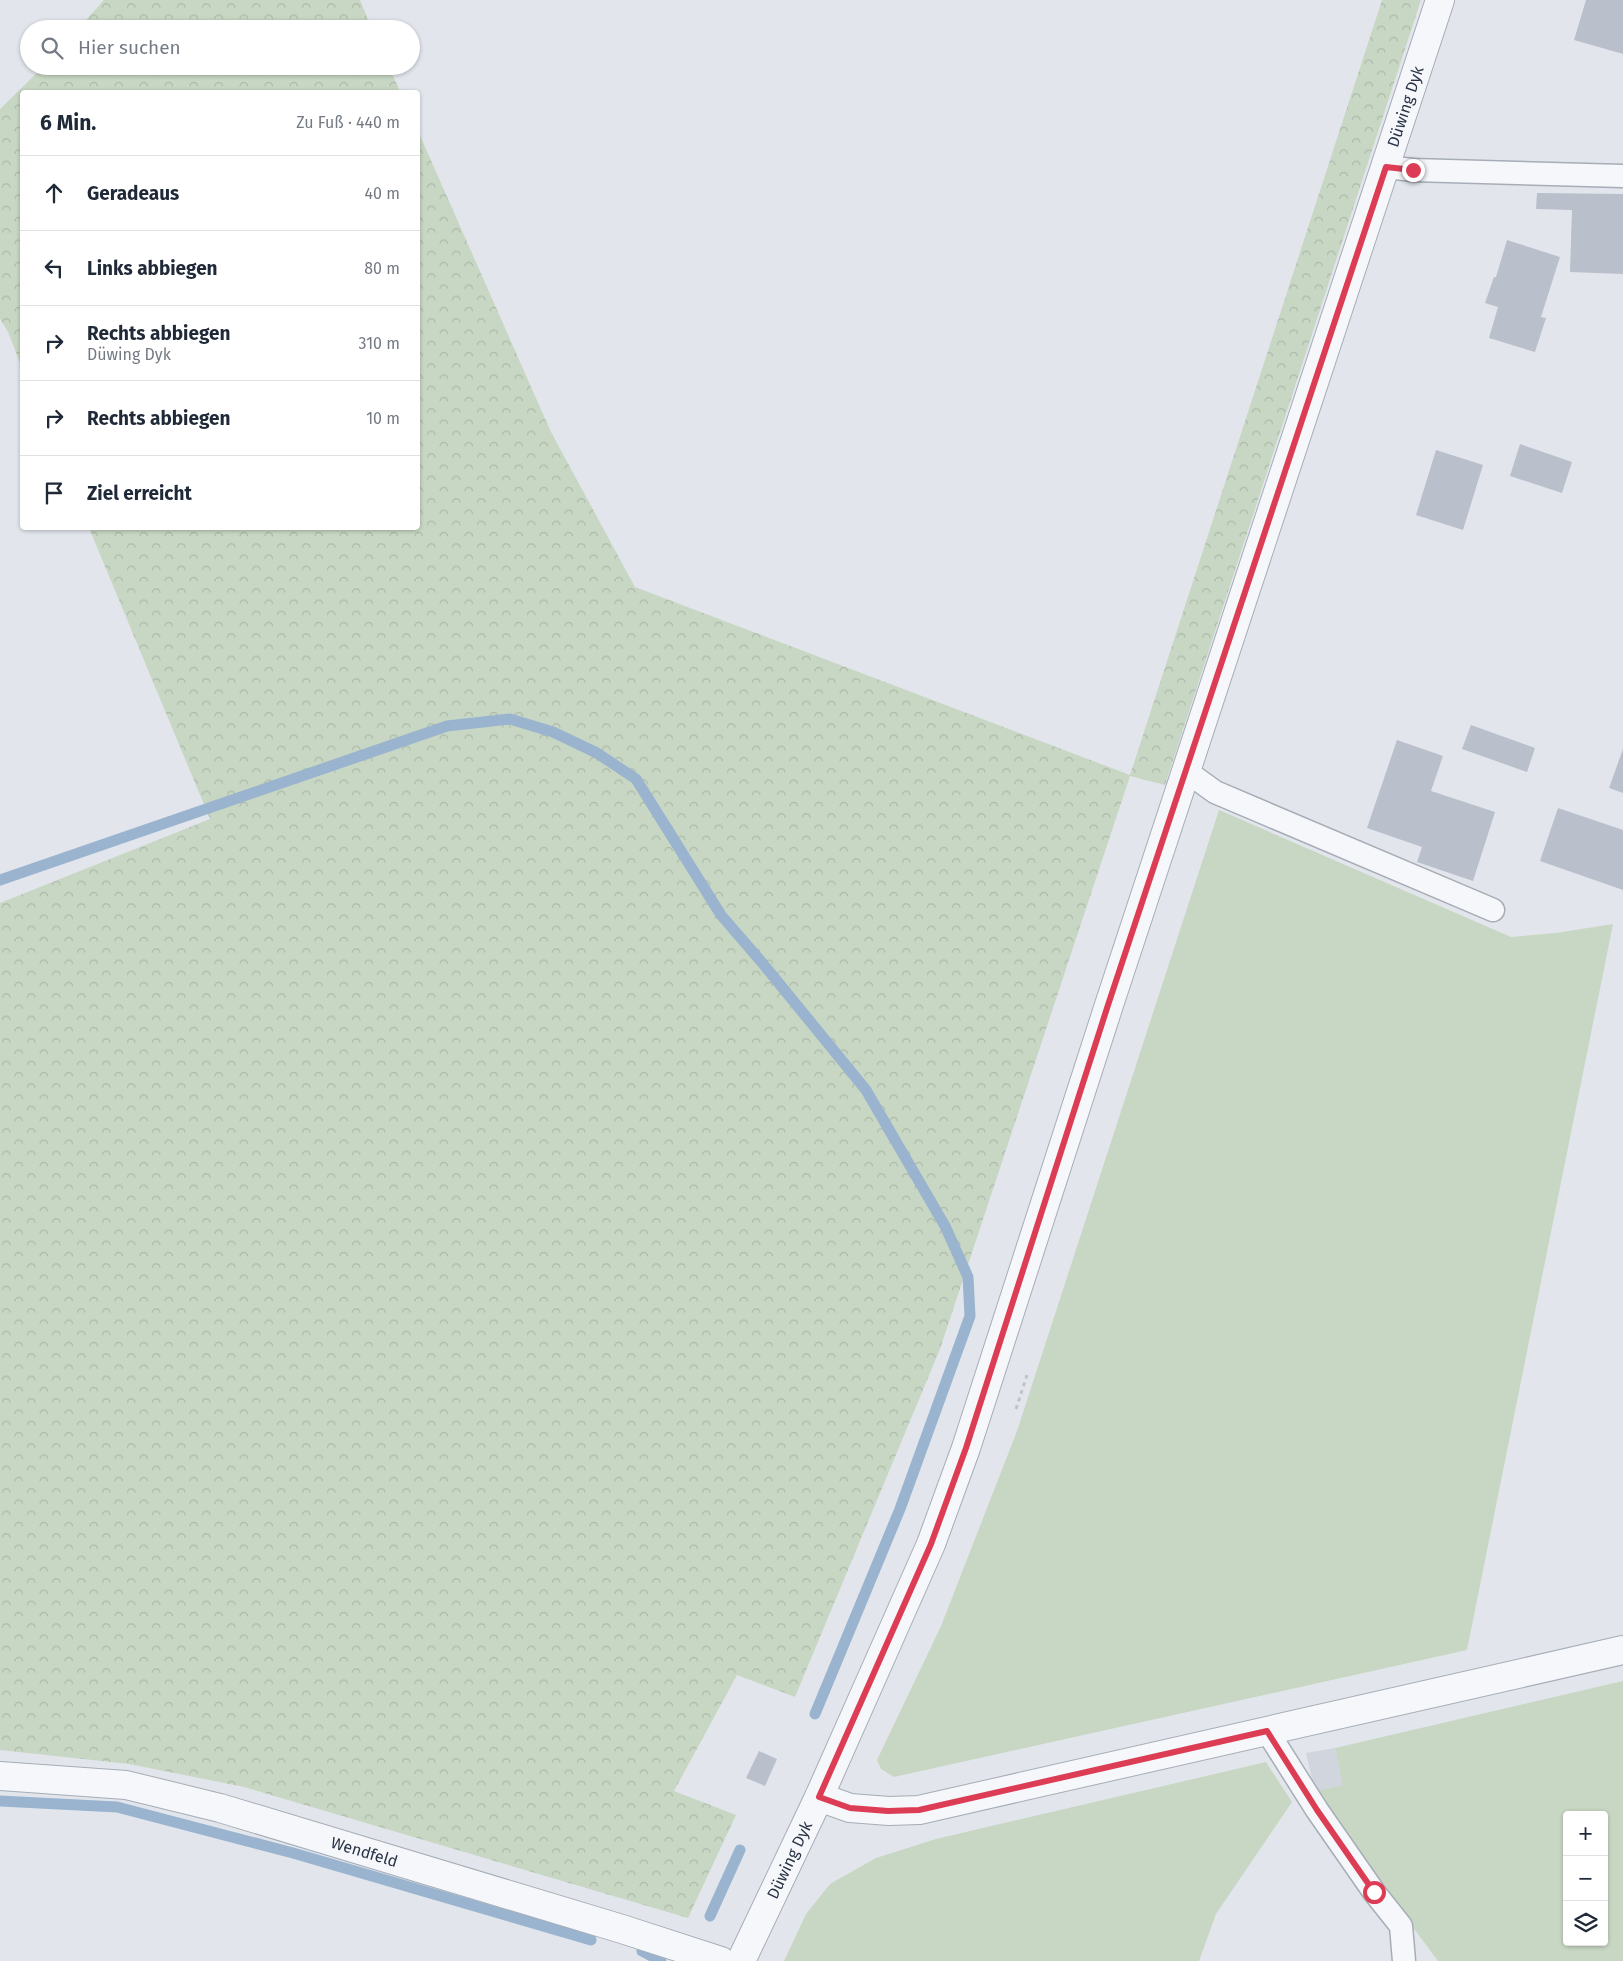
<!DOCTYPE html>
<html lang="de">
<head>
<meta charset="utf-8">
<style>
	:root { --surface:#fff; --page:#f6f6f7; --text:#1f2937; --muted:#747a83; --line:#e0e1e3 }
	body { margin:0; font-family:"Fira Sans",sans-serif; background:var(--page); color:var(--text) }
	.controls { position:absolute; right:15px; bottom:15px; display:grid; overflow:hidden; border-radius:5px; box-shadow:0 1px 4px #0004 }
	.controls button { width:45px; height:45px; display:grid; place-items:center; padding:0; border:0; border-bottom:1px solid var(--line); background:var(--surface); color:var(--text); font:25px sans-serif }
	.stop { position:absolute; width:15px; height:15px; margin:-11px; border:4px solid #dc3d55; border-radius:50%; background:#fff }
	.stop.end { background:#dc3d55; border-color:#fff; box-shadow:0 1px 5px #0008 }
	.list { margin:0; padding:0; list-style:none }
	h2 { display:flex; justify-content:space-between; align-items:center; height:65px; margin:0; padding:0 20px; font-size:21px }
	h2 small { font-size:16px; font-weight:400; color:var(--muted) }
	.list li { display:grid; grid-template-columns:32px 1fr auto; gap:15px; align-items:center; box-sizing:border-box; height:75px; padding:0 20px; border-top:1px solid var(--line) }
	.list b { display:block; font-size:19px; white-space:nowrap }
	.list p { margin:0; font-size:16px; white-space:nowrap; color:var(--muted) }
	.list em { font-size:16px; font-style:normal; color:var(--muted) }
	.icon { flex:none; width:28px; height:28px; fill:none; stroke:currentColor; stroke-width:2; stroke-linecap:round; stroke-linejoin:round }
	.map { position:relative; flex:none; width:1623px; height:1961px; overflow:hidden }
	.search { position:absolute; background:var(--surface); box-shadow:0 1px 4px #0004; left:20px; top:20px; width:400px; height:55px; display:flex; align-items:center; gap:12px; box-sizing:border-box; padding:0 18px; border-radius:28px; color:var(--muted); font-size:19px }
	.panel { position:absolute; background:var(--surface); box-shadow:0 1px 4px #0004; left:20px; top:90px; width:400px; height:440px; border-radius:5px }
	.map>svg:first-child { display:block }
	.built { fill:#d0d5de }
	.grass { fill:#c8d7c3; fill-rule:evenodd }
	.forest { fill:url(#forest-crowns) }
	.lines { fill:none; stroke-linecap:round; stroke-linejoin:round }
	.stream { stroke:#9ab4cf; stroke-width:11 }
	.building { fill:#b9bfcb }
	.service-casing { stroke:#a6adb7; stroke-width:25 }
	.minor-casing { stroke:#a6adb7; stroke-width:30 }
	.tertiary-casing { stroke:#a6adb7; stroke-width:30 }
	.path { stroke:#c0c4cb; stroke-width:3; stroke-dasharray:4 4; stroke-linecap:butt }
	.service { stroke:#f6f7fa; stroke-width:22 }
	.minor { stroke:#f6f7fa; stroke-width:28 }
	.tertiary { stroke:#f6f7fa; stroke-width:28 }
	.route { stroke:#dc3d55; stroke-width:6 }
	.labels { text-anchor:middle; stroke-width:4; stroke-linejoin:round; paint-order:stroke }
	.street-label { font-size:16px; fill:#283346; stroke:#f3f5f9 }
</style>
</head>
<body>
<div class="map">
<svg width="1623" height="1961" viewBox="0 0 1623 1961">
	<defs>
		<pattern id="forest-crowns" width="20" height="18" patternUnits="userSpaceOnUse" patternTransform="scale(1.25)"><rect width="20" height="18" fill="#c8d7c3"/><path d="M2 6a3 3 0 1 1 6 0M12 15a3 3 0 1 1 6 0" fill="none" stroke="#acb9a9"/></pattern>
	</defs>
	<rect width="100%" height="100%" fill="#e2e6ec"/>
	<!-- built -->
	<path class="built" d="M1335 1748 1344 1785 1312 1792V1779L1306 1753Z"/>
	<!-- grass -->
	<path class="grass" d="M1219 810 1511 937 1556 933 1613 924 1467 1650 894 1777 881 1769 877 1760 941 1626 1017 1431Z
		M1623 1681V1961H1438L1312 1792 1343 1785 1335 1748ZM1567 1815H1604V1942H1567Z
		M1266 1762 1292 1802 1216 1914 1199 1961H784L806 1914 830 1884 876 1858 936 1839Z"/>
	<!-- forest -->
	<path class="forest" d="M104 0H360L372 29H78Z
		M1382 0H1421L1165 785 1130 776 940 1349 795 1697 737 1675 674 1791 736 1815 688 1918 244 1787 129 1764 0 1750V903L210 819 89 528H418V131L551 432 635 587 1130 775Z
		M44 66H389L400 92H22V368L8 332 0 319V109Z"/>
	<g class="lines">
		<!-- stream -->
		<path class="stream" d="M0 880 447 726 510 719 553 732 597 753 636 779 721 915 764 965 866 1090 945 1226 968 1277 970 1316 900 1509 815 1714
			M0 1801 117 1807 293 1853 591 1940
			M710 1916 740 1850
			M642 1951 661 1961"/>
	</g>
	<!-- building -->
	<path class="building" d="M1586 0H1623V54L1574 40Z
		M1537 193 1623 194V274L1570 272 1572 210 1536 209Z
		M1507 240 1560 257 1541 317 1546 318 1535 352 1489 338 1498 307 1485 303 1494 277H1496Z
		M1520 444 1572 462 1562 493 1510 476Z
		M1436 450 1483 465 1463 530 1416 515Z
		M1471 725 1535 748 1527 772 1462 749Z
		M1397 740 1443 756 1431 791 1495 812 1473 881 1417 862 1422 847 1367 828Z
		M1623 749V793L1609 788Z
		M1558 808 1623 830V890L1540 861Z
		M759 1751 777 1759 765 1786 746 1778Z"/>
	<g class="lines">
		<defs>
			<path id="service" d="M1386 167 1413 170 1623 176
				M1186 771 1215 792 1493 910
				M1267 1731 1317 1810 1374 1892 1401 1926 1404 1961"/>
			<g id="minor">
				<path id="s1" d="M0 1776 126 1785 220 1808 622 1929 721 1961"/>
			</g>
			<g id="tertiary">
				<path d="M819 1797 850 1808 889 1811 919 1810 1623 1650"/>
				<path id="s2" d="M741 1961 819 1797 889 1639 931 1544 966 1448 1109 1005 1440 0"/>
			</g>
		</defs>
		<!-- service casing -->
		<use href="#service" class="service-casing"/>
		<!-- minor casing -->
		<use href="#minor" class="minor-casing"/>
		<!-- tertiary casing -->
		<use href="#tertiary" class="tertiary-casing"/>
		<!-- path -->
		<path class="path" d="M1016 1409 1027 1375"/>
		<!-- service -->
		<use href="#service" class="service"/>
		<!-- minor -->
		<use href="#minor" class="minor"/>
		<!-- tertiary -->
		<use href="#tertiary" class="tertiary"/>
	</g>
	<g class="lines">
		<!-- route -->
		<path class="route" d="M1374 1892 1317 1810 1267 1731 919 1810 888 1811 850 1808 819 1797 931 1544 966 1448 1108 1005 1386 167 1413 170"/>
	</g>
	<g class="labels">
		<!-- street labels -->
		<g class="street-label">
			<text dy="6" stroke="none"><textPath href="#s2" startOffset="1972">Düwing Dyk</textPath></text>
			<text dy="6" stroke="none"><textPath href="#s1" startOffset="374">Wendfeld</textPath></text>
			<text dy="6" stroke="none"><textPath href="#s2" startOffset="112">Düwing Dyk</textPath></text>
		</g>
	</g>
</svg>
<div class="controls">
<button>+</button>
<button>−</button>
<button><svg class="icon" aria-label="layers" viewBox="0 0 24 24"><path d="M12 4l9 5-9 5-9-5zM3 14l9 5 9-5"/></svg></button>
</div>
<div class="stop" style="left:1374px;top:1892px"></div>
<div class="stop end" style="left:1413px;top:170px"></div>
<div class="search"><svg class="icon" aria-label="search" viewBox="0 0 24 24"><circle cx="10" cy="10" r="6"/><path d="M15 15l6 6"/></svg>Hier suchen</div>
<section class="panel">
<h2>6 Min.<small>Zu Fuß · 440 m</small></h2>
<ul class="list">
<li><svg class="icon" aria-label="ahead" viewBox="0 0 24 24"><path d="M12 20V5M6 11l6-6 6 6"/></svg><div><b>Geradeaus</b></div><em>40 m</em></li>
<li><svg class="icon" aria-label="left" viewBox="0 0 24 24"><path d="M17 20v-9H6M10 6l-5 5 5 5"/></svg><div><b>Links abbiegen</b></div><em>80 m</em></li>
<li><svg class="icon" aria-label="right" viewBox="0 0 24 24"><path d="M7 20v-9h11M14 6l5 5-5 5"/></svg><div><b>Rechts abbiegen</b><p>Düwing Dyk</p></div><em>310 m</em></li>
<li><svg class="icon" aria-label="right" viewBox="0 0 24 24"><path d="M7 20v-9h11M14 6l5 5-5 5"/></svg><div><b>Rechts abbiegen</b></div><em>10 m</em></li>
<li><svg class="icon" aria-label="arrive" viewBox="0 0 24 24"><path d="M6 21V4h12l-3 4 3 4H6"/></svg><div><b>Ziel erreicht</b></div></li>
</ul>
</section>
</div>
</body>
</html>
